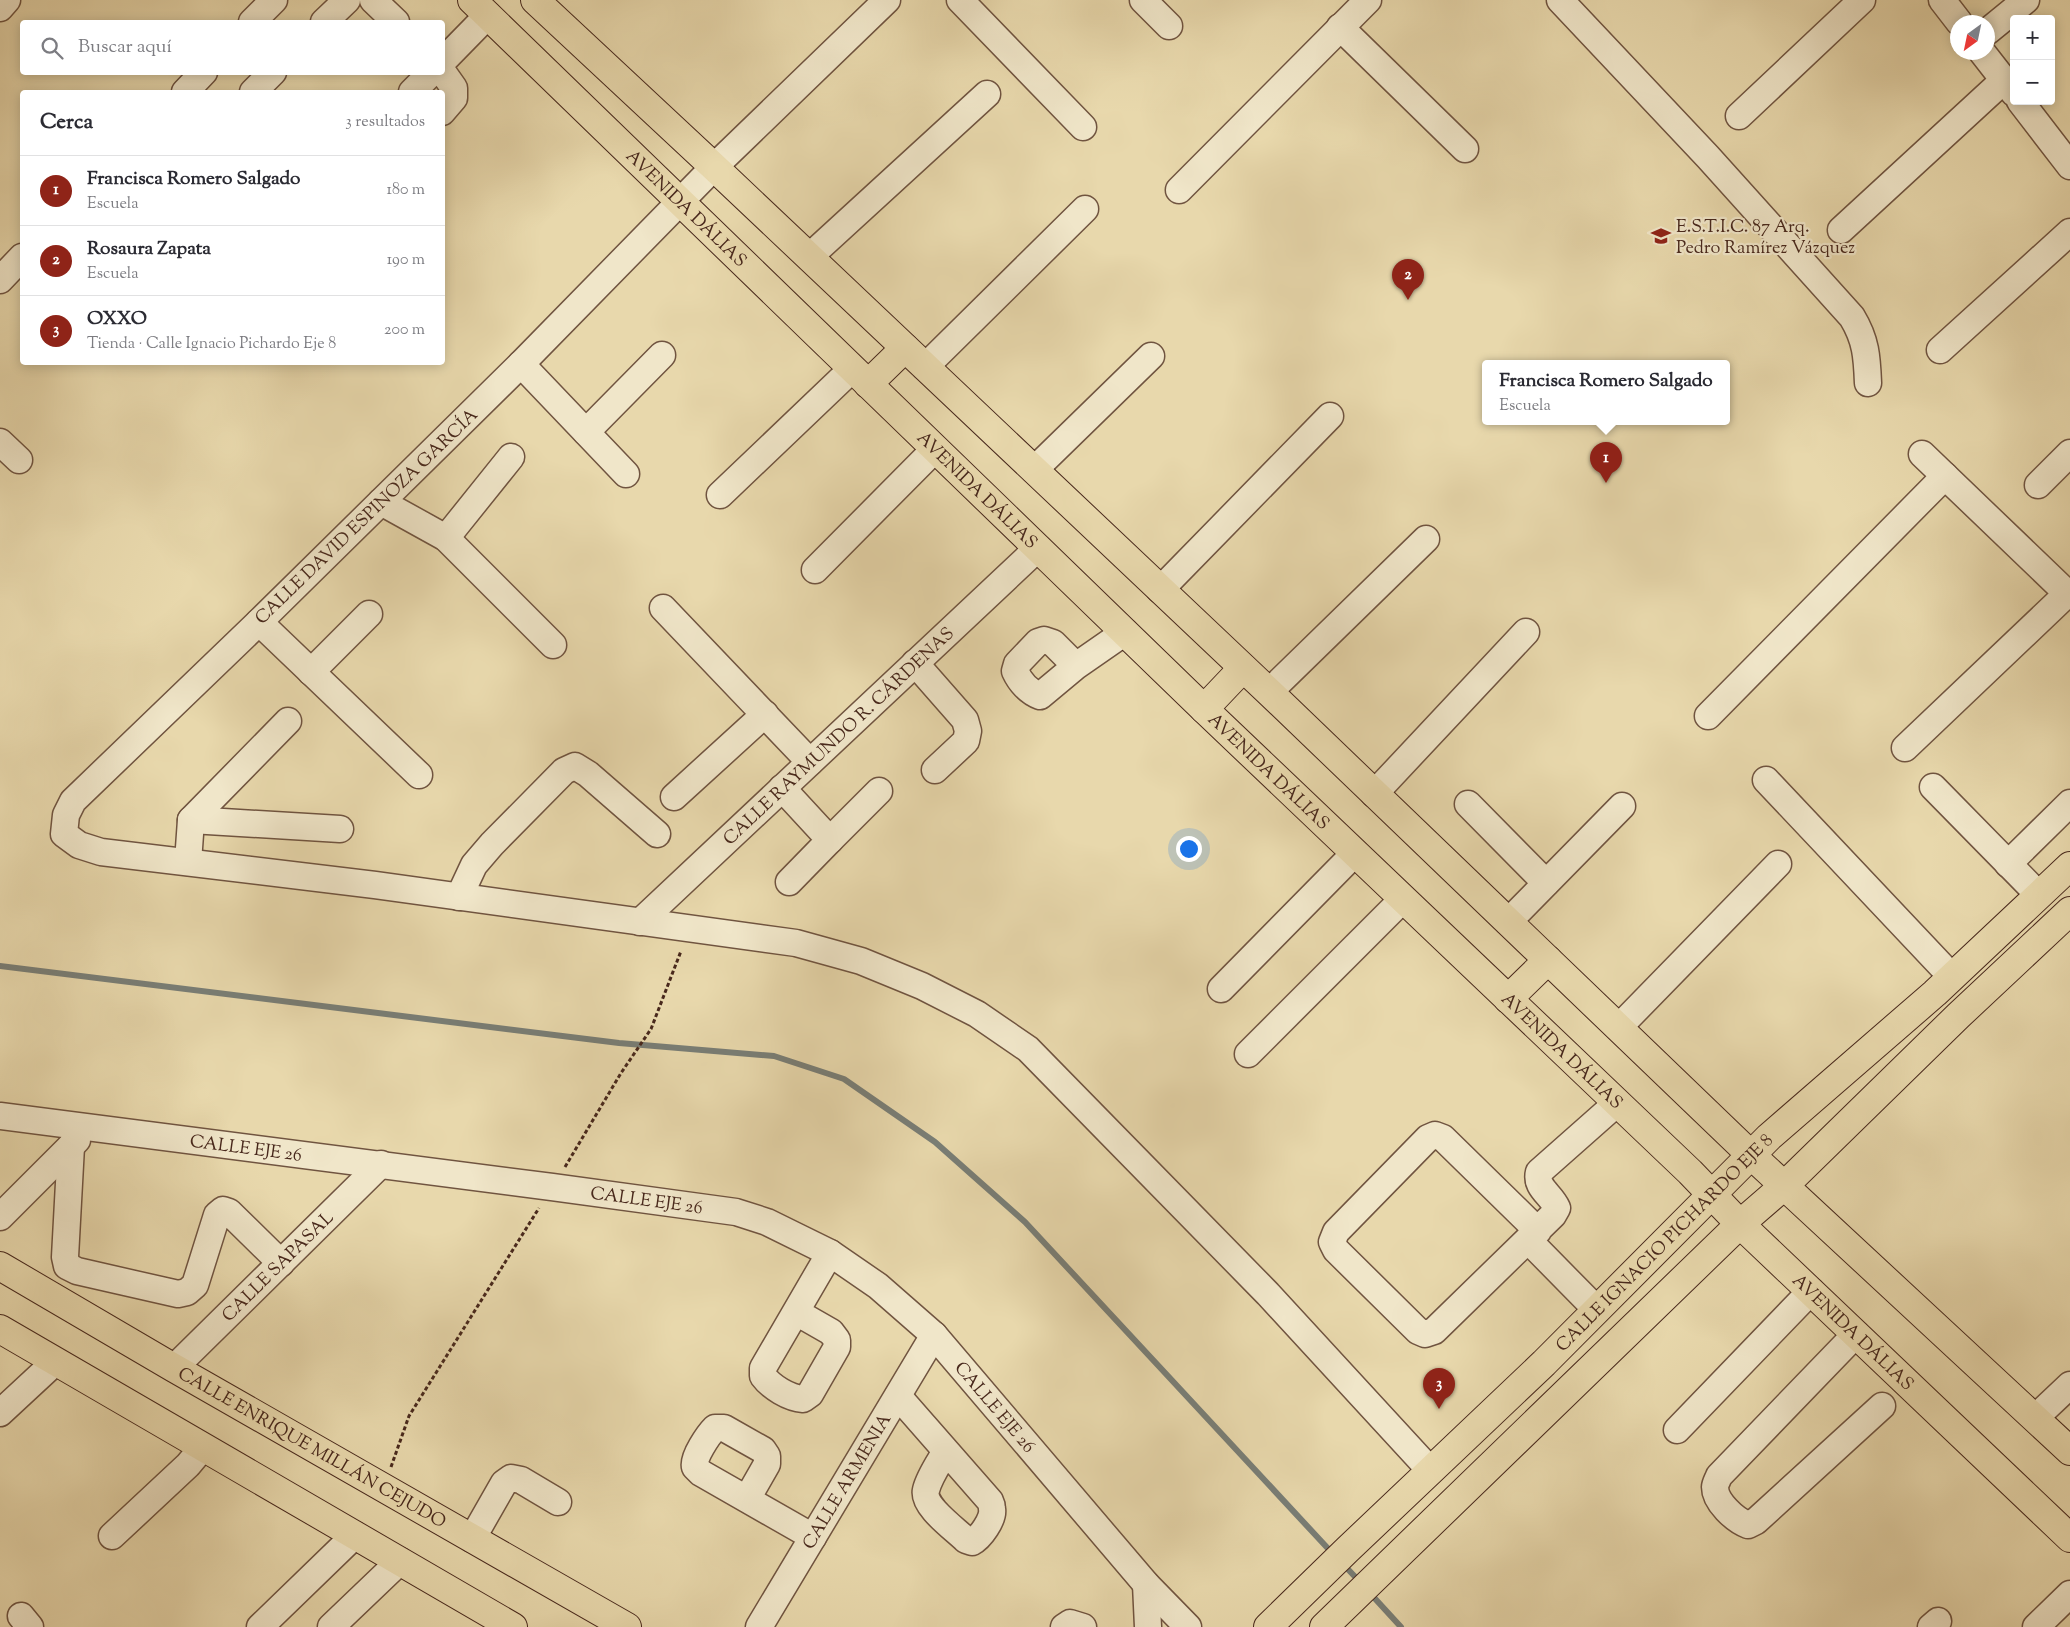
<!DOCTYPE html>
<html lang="es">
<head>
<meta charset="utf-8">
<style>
	:root { --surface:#fff; --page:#f2f2f3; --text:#2b2b33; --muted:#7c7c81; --line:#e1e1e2; --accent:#8f2418 }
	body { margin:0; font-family:"Sorts Mill Goudy",serif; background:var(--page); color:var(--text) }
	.controls { position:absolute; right:15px; top:15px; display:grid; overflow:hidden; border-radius:5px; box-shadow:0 2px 12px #0003 }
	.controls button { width:45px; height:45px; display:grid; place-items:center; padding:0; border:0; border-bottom:1px solid var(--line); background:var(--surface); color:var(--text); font:25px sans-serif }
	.compass { position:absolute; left:1950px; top:15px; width:45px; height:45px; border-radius:50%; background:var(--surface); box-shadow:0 2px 12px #0003; rotate:213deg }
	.you { position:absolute; left:1188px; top:848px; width:18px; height:18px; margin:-12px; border:4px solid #fff; border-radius:50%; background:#1a73e8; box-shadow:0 0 0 8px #1a73e833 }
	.badge { display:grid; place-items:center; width:32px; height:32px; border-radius:50%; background:var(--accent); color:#fff; font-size:16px; font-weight:700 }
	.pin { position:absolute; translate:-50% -41px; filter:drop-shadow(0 1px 2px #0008) }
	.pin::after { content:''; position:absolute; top:26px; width:18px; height:15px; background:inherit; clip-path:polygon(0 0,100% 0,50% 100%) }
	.popup { position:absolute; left:1482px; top:360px; width:248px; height:65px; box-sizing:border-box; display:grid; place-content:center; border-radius:5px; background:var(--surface); filter:drop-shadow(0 1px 4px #0005); font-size:16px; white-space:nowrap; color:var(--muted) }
	.popup b { font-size:19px; color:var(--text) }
	.popup::after { content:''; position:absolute; left:50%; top:100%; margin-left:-10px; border:10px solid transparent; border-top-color:var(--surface) }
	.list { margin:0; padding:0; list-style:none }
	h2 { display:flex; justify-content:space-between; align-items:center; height:65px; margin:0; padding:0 20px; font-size:21px }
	h2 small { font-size:16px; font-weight:400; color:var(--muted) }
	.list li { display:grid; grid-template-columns:32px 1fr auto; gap:15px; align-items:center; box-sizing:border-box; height:70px; padding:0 20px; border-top:1px solid var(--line) }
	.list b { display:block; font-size:19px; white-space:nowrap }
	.list p { margin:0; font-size:16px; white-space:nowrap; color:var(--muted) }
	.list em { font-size:16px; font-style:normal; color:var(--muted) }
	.icon { flex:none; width:28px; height:28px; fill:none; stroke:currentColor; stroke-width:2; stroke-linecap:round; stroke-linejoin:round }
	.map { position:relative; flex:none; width:2070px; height:1627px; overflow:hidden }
	.search { position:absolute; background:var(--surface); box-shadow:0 2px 12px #0003; left:20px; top:20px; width:425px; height:55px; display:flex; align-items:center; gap:12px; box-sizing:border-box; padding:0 18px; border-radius:5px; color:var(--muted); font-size:19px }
	.panel { position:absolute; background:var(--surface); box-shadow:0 2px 12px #0003; left:20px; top:90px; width:425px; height:275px; border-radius:5px }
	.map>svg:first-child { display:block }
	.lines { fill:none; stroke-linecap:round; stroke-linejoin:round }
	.stream { stroke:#797e76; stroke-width:6 }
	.minor-casing { stroke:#705440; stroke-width:29 }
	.major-casing { stroke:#48281c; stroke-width:30 }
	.path { stroke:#48281c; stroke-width:3; stroke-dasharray:4 2.5; stroke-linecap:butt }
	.minor { stroke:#f0e6c9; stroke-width:26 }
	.major { stroke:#e8d8ac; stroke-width:28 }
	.labels { text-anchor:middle; stroke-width:4.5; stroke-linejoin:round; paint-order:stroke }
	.street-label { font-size:18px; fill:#48281c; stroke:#f0e6c9 }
	.poi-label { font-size:18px; fill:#48281c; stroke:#f0e6c9; text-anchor:start }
</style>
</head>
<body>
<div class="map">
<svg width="2070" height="1627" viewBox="0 0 2070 1627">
	<rect width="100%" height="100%" fill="#e8d8ac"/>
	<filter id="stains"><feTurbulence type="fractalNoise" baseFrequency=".004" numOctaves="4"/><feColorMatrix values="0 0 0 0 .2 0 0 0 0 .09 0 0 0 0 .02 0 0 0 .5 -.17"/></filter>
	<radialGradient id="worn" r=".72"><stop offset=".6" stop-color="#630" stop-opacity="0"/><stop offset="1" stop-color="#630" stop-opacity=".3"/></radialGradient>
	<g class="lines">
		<!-- stream -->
		<path class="stream" d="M0 966 619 1043 774 1056 844 1079 935 1142 1025 1222 1334 1555
			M1343 1564 1360 1582
			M1368 1591 1401 1627"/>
		<defs>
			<g id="minor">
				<path d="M373 0 396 22"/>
				<path d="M887 0 714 167 521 364 259 622 73 801 66 815 64 834 79 845 101 852 375 885 796 943 861 961 922 986 977 1014 1028 1049 1268 1294 1430 1470"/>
				<path d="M960 0 1083 127"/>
				<path d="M1143 0 1169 26"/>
				<path d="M1560 0 1708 157 1852 317C1866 340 1867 357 1868 383"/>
				<path d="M1942 0 1959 22"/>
				<path d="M0 8 7 0"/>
				<path d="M252 22 274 0"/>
				<path d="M324 22 347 0"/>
				<path d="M1340 27 1465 149"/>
				<path d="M1988 31 2026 0"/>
				<path d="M1982 52 2014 93"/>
				<path d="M442 62 488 15"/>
				<path d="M442 71 454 88V98L442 112"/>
				<path d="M185 92 204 72"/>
				<path d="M253 92 273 72"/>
				<path d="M412 92 432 72"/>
				<path d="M2020 101 2070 166"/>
				<path d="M1739 116 1862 0"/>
				<path d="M1179 190 1368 0"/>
				<path d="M1841 230 2004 80"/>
				<path d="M809 257 987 94"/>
				<path d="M0 280 22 257"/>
				<path d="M1940 350 2070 232"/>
				<path d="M521 364 626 474"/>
				<path d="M925 367 1085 209"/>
				<path d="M586 432 662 355"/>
				<path d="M0 442 19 460"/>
				<path d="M1922 454 2070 596"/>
				<path d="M1034 470 1151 356"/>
				<path d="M2038 485 2070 453"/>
				<path d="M720 495 852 369"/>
				<path d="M381 502 446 538 553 645"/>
				<path d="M446 538 511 457"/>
				<path d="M815 570 935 449"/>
				<path d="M1160 590 1330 416"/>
				<path d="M663 608 810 762"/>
				<path d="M259 622 419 775"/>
				<path d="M915 663 965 720 968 731 966 741 935 770"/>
				<path d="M1076 666 1053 643 1044 640 1038 642 1017 664 1015 671C1020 682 1029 692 1040 696L1076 666 1125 632"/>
				<path d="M311 672 369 614"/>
				<path d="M1269 692 1426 539"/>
				<path d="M1708 716 1945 476"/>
				<path d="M1905 748 2068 593"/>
				<path d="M1766 780 1952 977"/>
				<path d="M1933 787 2039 895"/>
				<path d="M782 788 830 840 789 882"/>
				<path d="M1374 794 1526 632"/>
				<path d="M674 797 765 714"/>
				<path d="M1468 804 1546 883"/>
				<path d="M191 820 340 829"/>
				<path d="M830 840 879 791"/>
				<path d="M188 862 191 820 288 721"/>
				<path d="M2008 864 2070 803"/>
				<path d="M459 897 474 865 492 844 564 771 575 766 588 774 657 834"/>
				<path id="s1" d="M640 922 1038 548"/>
				<path d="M1508 922 1622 806"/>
				<path d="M1221 989 1355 853"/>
				<path d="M1619 1027 1778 864"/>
				<path d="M1248 1054 1403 899"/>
				<path id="s2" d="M0 1116 552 1187 736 1212 767 1222 830 1253 878 1286 934 1335 1146 1584 1188 1627"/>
				<path d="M71 1146 65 1257 67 1266 77 1271 178 1294 187 1292 195 1285 217 1215 223 1210 229 1212 281 1263"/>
				<path d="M0 1217 77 1140"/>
				<path d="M1538 1231 1443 1138 1435 1135 1428 1138 1336 1232 1332 1242 1336 1250 1418 1331 1425 1334 1434 1331 1553 1215 1557 1208C1551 1194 1535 1188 1539 1172L1617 1103"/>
				<path d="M1528 1240 1597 1310"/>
				<path d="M796 1312 831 1332 837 1340V1347L810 1394 803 1399C789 1398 771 1387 763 1376V1368L830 1253"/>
				<path d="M1856 1334 1719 1476C1718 1479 1715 1484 1715 1487 1715 1502 1735 1520 1748 1525L1756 1521 1882 1406"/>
				<path id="s3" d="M174 1368 381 1164"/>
				<path d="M898 1396 990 1501C991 1503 992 1506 992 1509 994 1519 980 1538 972 1542L966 1540C955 1529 922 1506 926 1490 929 1477 939 1463 946 1451"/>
				<path d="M0 1413 55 1362"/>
				<path d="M2035 1418 2070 1385"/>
				<path d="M1677 1430 1811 1291"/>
				<path d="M747 1499 767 1464V1456L763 1450 724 1428H715C709 1434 692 1458 695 1467 696 1468 700 1472 701 1473L813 1537"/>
				<path d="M112 1536 188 1465 203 1447"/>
				<path d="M472 1539 504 1483 511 1478 521 1480 558 1502"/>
				<path d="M1146 1584 1148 1627"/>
				<path d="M21 1616 30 1627"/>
				<path d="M260 1627 355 1535"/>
				<path d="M331 1627 400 1561"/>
				<path id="s4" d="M759 1627 934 1335"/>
				<path d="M1064 1627 1070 1623 1083 1627"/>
				<path d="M1931 1627 1938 1621"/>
				<path d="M2036 1627 2070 1594"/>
			</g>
			<g id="major">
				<path id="s5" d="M472 0 1204 709 1690 1172 1740 1224 2070 1538"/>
				<path d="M535 0 714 167 1269 692 1751 1155 2070 1451"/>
				<path d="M868 384 905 348"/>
				<path d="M1204 709 1243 668"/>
				<path d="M1508 999 1548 960"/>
				<path id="s6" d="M0 1266 174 1368 627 1627"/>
				<path d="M0 1329 513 1627"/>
				<path id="s7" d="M1268 1627 1347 1550 1544 1363 1769 1137 1935 993 2070 866"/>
				<path d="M1324 1627 1740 1224 1785 1185 1958 1016 2070 911"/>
			</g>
		</defs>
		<!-- minor casing -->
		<use href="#minor" class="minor-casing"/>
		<!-- major casing -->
		<use href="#major" class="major-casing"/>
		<!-- path -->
		<path class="path" d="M565 1167 621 1073 651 1029 681 951
			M391 1467 409 1416 539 1208"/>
		<!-- minor -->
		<use href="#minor" class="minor"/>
		<!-- major -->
		<use href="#major" class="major"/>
	</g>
	<!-- icons -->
	<defs>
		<symbol id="school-bare" viewBox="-9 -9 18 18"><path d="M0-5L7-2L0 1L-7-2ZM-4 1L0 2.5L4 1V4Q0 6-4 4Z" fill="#8f2418" stroke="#f0e6c9" stroke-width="2.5" paint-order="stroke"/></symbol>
	</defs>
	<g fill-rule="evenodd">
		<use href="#school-bare" x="1647" y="222" width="28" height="28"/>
	</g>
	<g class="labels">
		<!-- street labels -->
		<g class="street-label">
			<text dy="6" stroke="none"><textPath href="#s5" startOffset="299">AVENIDA DÁLIAS</textPath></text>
			<text dy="6" stroke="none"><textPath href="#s5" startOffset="704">AVENIDA DÁLIAS</textPath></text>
			<text transform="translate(366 516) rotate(-44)" y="6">CALLE DAVID ESPINOZA GARCÍA</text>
			<text dy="6" stroke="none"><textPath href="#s1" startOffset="272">CALLE RAYMUNDO R. CÁRDENAS</textPath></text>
			<text dy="6" stroke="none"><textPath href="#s5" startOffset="1109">AVENIDA DÁLIAS</textPath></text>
			<text dy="6" stroke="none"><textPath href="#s5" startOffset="1514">AVENIDA DÁLIAS</textPath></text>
			<text dy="6" stroke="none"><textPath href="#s2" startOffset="248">CALLE EJE 26</textPath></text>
			<text dy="6" stroke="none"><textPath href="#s2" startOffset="652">CALLE EJE 26</textPath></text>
			<text dy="6" stroke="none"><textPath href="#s7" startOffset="552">CALLE IGNACIO PICHARDO EJE 8</textPath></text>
			<text dy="6" stroke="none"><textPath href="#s3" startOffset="145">CALLE SAPASAL</textPath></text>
			<text dy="6" stroke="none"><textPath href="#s5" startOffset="1919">AVENIDA DÁLIAS</textPath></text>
			<text dy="6" stroke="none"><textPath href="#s2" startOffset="1072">CALLE EJE 26</textPath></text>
			<text dy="6" stroke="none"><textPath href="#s6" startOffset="361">CALLE ENRIQUE MILLÁN CEJUDO</textPath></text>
			<text dy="6" stroke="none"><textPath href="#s4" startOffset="170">CALLE ARMENIA</textPath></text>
		</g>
		<!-- poi labels -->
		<g class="poi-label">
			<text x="1676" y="232">E.S.T.I.C. 87 Arq.<tspan x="1676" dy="21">Pedro Ramírez Vázquez</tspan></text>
		</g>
	</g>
	<rect width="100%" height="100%" filter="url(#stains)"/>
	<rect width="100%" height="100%" fill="url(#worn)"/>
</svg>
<div class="controls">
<button>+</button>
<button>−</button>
</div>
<svg class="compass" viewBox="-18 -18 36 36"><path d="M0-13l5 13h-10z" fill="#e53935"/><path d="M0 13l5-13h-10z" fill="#7c7c81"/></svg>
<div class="you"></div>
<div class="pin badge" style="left:1606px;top:483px">1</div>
<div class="popup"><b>Francisca Romero Salgado</b>Escuela</div>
<div class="pin badge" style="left:1408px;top:300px">2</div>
<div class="pin badge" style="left:1439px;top:1409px">3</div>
<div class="search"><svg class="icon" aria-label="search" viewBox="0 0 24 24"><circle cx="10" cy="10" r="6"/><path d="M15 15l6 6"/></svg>Buscar aquí</div>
<section class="panel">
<h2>Cerca<small>3 resultados</small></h2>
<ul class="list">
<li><span class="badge">1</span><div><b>Francisca Romero Salgado</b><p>Escuela</p></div><em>180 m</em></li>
<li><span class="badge">2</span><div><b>Rosaura Zapata</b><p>Escuela</p></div><em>190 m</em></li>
<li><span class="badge">3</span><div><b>OXXO</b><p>Tienda · Calle Ignacio Pichardo Eje 8</p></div><em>200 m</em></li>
</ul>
</section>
</div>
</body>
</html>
